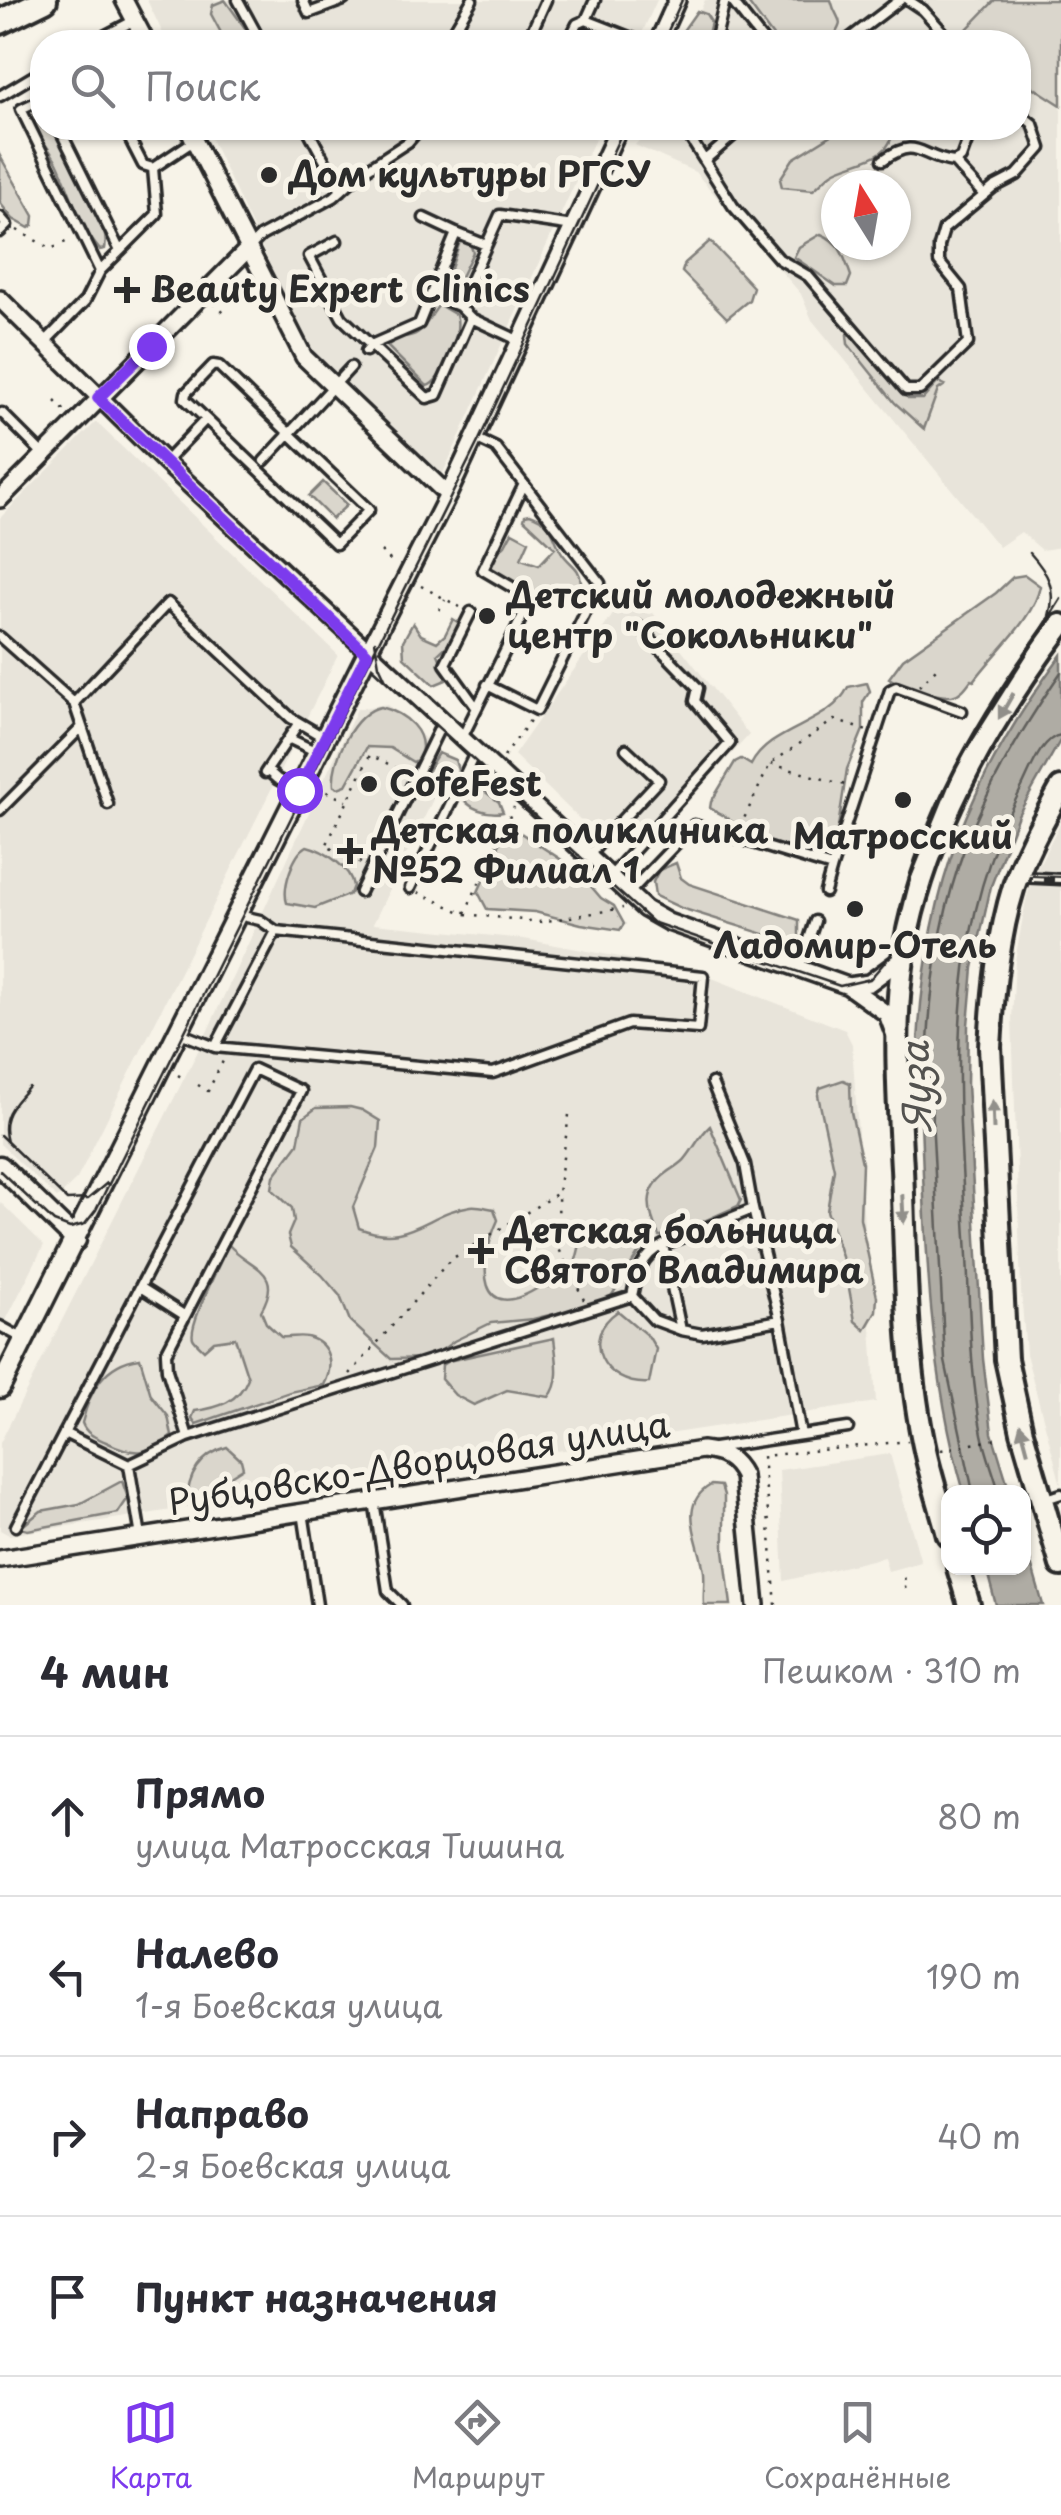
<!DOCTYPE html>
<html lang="ru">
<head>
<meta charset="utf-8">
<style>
	:root { --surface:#fff; --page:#f7f7f7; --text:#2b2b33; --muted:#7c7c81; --line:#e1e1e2; --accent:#7c3aed }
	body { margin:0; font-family:"Playpen Sans",sans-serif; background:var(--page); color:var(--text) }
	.controls { position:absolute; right:30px; bottom:30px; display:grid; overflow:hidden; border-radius:20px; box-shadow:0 2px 8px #0004 }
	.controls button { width:90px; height:90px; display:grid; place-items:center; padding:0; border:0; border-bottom:2px solid var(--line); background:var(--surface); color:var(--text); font:50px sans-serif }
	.compass { position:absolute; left:821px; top:170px; width:90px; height:90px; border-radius:50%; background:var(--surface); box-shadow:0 2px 8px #0004; rotate:349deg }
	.stop { position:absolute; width:30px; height:30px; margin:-22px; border:8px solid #7c3aed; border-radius:50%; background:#fff }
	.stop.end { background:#7c3aed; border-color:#fff; box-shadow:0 2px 10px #0008 }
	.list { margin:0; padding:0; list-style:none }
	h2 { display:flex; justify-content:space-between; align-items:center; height:130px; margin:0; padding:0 40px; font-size:42px }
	h2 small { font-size:32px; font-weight:400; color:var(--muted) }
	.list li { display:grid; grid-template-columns:65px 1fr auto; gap:30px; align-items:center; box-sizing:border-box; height:160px; padding:0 40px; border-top:2px solid var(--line) }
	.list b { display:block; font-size:38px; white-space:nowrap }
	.list p { margin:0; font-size:32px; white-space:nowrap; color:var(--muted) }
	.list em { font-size:32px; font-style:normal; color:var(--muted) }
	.icon { flex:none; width:55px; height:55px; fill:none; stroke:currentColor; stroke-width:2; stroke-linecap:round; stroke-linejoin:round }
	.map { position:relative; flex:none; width:1061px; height:1605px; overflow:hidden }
	.search { position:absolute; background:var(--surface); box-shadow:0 2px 8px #0004; left:30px; right:30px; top:30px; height:110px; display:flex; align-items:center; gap:25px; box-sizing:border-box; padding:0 35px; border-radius:40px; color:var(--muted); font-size:38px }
	.sheet { height:770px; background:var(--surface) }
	nav { display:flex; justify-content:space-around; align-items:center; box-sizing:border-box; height:140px; border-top:2px solid var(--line); background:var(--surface); font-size:28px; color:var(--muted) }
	nav a { display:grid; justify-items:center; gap:5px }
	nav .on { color:var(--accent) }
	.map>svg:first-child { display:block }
	.built { fill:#e8e4da; fill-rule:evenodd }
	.green { fill:#dad6cc; stroke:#82807c; stroke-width:2.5 }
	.water { fill:#afaca4; stroke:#7a7874; stroke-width:2.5 }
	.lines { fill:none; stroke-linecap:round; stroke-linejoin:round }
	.shore { stroke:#605f5b; stroke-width:2.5 }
	.service-casing { stroke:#2b2b2b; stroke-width:15 }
	.minor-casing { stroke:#2b2b2b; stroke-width:22 }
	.tertiary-casing { stroke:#2b2b2b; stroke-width:25 }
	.secondary-casing { stroke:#2b2b2b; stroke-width:28 }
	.primary-casing { stroke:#2b2b2b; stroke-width:30 }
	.path { stroke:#2b2b2b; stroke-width:2.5; stroke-dasharray:2.5 8; stroke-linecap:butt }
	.service { stroke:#f7f3e8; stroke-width:8 }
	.minor { stroke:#f7f3e8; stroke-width:15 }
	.tertiary { stroke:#f7f3e8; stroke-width:18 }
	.secondary { stroke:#f7f3e8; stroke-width:20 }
	.primary { stroke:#f7f3e8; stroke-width:22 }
	.tram { stroke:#2b2b2b; stroke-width:2.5 }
	.rail-casing { stroke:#2b2b2b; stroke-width:8 }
	.rail { stroke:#f7f3e8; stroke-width:4; stroke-dasharray:11; stroke-linecap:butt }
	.oneway { fill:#918f8a }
	.route { stroke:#7c3aed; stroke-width:12 }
	.poi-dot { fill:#2b2b2b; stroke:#f7f3e8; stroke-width:4 }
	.labels { text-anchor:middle; stroke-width:10; stroke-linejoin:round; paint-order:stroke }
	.poi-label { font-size:35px; font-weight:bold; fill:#2b2b2b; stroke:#f7f3e8; text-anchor:start }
	.street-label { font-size:35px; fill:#2b2b2b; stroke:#f7f3e8 }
	.water-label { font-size:38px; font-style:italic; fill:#53524f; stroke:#f7f3e8 }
</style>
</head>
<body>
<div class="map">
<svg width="1061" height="1605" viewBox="0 0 1061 1605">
	<rect width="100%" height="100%" fill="#f7f3e8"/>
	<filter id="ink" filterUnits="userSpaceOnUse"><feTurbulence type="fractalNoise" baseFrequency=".01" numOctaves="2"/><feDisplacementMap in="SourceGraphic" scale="20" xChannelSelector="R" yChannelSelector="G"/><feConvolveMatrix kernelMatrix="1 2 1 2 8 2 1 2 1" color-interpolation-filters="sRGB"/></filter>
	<g filter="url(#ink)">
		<!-- built -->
		<path class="built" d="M147 0H657L638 42H167Z
			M705 0H1061V547L1042 550 1021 532 999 547 812 320 801 294 695 172 635 145 650 128H1018V42H687ZM836 185H896V245H836Z
			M206 128H600L443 473 436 472 311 352Z
			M96 422 338 655 77 1179 57 1198 0 1144V518Z
			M634 602 650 614 653 613 749 735 639 854 609 826 598 837 514 755 621 603Z
			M387 704 451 762 373 924 524 939 694 971 845 1030 852 1044 876 1402 9 1535 0 1530V1443L202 1043 357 709Z
			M1061 821V1485L1026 1354 1021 1291 1012 1019 1015 961 1026 900 1032 879Z
			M0 1202 44 1245 0 1332Z
			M890 1454 921 1562 888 1571 884 1557 784 1581 779 1470Z"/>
		<!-- green -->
		<path class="green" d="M225 0 255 42H226L211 14 213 5Z
			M746 0H831C837 25 848 16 830 42H777Z
			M995 0H1061V105L1019 78 1018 42H967V29Z
			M697 11 706 14 711 22 706 42H675Z
			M33 106 42 108V128H56C63 143 67 159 75 174 85 194 110 225 105 249L100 250C78 226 71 191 57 162 48 146 33 131 29 113Z
			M843 128H892C895 161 852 160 832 173 825 178 820 185 813 190L782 187 780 179 793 159Z
			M0 156 34 216 33 225 29 228 13 219 0 203Z
			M821 234C840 242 844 256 851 276L847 286H836L794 257 799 247Z
			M460 241 470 244 473 252 455 289 443 293Z
			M710 241 753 287 749 300 727 318 682 272 685 263Z
			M439 305 456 315C463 331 443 382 427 386L388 347 396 336C423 340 425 322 439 305Z
			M852 334 909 399H923L938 382 945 385 938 390 924 429 895 403 848 344 847 335Z
			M323 482 347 505 332 519 309 496Z
			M530 514C555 523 551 535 562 553 570 565 580 567 581 582L578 585 534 595 492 569 490 560 505 545 512 532 529 541 521 559 539 565 555 548 524 519 525 515Z
			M1025 575 1040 586C1035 618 993 654 974 681L971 680C966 687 961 694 952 696 938 697 900 686 889 678L903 659 996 593 1013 577Z
			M453 619 459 623 453 640 438 654 447 675 446 680 434 685 404 657 403 641 413 623 421 635 437 642 445 635Z
			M867 683 870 691 863 702V730L847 769 836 840 830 851H800L782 847 740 830 728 818 710 808 711 802 735 762 741 759 751 765C770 727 831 725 848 687Z
			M381 707C405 713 429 732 420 758L413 762 390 748 367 747 346 785 338 788 334 786C331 761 354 711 381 707Z
			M438 753 455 760 459 773 452 791 430 796 423 790 421 781Z
			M467 782H472L499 802 503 812C489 815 466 809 461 794Z
			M507 828 516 830 577 870 601 898 614 906 624 924 620 930 581 924 535 912 487 909 478 892Z
			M307 846C324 850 351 868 353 886L350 894 315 908 287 903C282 887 293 854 307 846Z
			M676 863 681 878 689 884 799 920V938L786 941 681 908 655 896 653 882 659 870Z
			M843 1080 850 1083 851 1112 862 1163 860 1218 877 1297 876 1311 865 1330 855 1321 845 1266 827 1211 834 1169 818 1095 820 1088Z
			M350 1107 362 1110 380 1121 378 1148 353 1207 359 1228C409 1248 427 1212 471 1206 478 1205 487 1208 494 1209L498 1220C478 1264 476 1328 541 1286 576 1291 577 1255 583 1229 604 1224 614 1235 634 1239L641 1249 612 1295 600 1303 533 1319 491 1323 454 1341 431 1358 391 1359 350 1321 340 1296 322 1275 291 1247 288 1235 294 1221 292 1208 272 1189 274 1176 298 1144 303 1118 316 1108Z
			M710 1126 741 1200 738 1206 673 1235 659 1236C648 1211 642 1191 667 1173 673 1168 682 1164 686 1158 695 1147 699 1136 710 1126Z
			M228 1244C250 1269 285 1269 261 1311L266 1323 281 1337C290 1338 298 1335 307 1337 331 1343 334 1366 324 1385L290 1392 196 1424 192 1418 195 1411C218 1408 239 1402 248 1378L235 1338 214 1341 204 1350C202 1348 194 1341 193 1338 188 1325 222 1261 228 1244Z
			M618 1311 649 1337 656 1349 649 1383C604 1386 578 1338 618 1311Z
			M554 1338C556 1357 562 1382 549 1397L507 1390 474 1405 455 1395 441 1379 442 1365 448 1361Z
			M140 1358 151 1395 168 1416 172 1436C148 1456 133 1455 106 1442 95 1437 86 1434 82 1423 90 1390 104 1363 140 1358Z
			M227 1447 241 1460 243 1468 221 1482 219 1501 212 1506 194 1508 187 1503C187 1476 201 1454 227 1447Z
			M122 1481 128 1498 118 1513 28 1530 20 1528 41 1511 79 1504Z
			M711 1485 721 1486 724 1495V1550L731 1605H704C703 1594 705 1583 704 1572 700 1541 676 1505 711 1485Z"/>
		<!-- water -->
		<path class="water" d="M1061 655V739L1018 815 991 886 973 968 968 1025 967 1084 983 1359 992 1433 1010 1492H964C922 1347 925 1192 918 1042 927 885 968 782 1061 655Z
			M1024 1539 1043 1605H996L986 1568H1024Z"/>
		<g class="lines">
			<!-- shore -->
			<path class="shore" d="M973 1492 945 1361 928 1042C936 888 975 798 1061 672
				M999 1492C994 1473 986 1454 982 1434 969 1371 970 1303 966 1238 957 1077 943 936 1022 787 1030 771 1042 737 1061 735"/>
			<defs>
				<path id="service" d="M238 0 261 42
					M303 0 309 13 344 0
					M731 0 764 42
					M908 0 923 10 952 42
					M586 20 595 0
					M93 42 133 21
					M447 42 472 0
					M527 42 546 0
					M568 42 577 24 586 20 642 42
					M715 42 725 0
					M845 42 900 0
					M0 96 42 71
					M42 99 21 109 100 271
					M59 128 120 251
					M124 128 143 165 153 168 195 140
					M307 128 341 191
					M695 128 692 141 733 206 779 259 808 276 906 390H920L968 343 961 289 939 262V246L944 229 994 187 1017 175 1041 148 1033 124 1018 112
					M706 159 742 128
					M883 160C919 135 919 158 954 162L961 158 969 136 977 128
					M954 162 984 195
					M0 217 7 225 0 232
					M424 218 456 233
					M337 241 309 256 342 318 427 398 437 395 471 318 520 341
					M249 248 261 236 334 197 362 172 408 142 414 135 412 128
					M459 306 500 215 573 226
					M471 318 459 306 431 294 456 233 486 245
					M44 343 85 301 100 271 157 214 153 168
					M366 351 371 345 419 324 431 294
					M2 413 44 455
					M475 438 496 448 600 583 537 710 487 685
					M264 461 351 367
					M165 462 206 419 336 544 369 510 219 366 213 365 186 393 185 399 206 419
					M471 612 445 664 476 707
					M0 637 74 703 108 804
					M74 703 168 603 291 718 325 738
					M290 739 317 752
					M461 740 525 611V599L517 590 483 570 524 484
					M267 770 277 779 296 789
					M265 773 298 724
					M0 810 82 727
					M587 857 659 780 626 749
					M1018 877 1061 879
					M609 878 730 743 695 701 698 688 638 626
					M410 888 475 753
					M360 892 442 723
					M825 892 832 867
					M628 894 694 825 832 867 890 690 896 687 962 711
					M238 915 260 920 276 931 703 976 698 1029 629 1024 493 1073 215 1047 276 931
					M799 969 815 921
					M180 1033 215 1047
					M632 1296C636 1275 642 1255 663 1245
					M184 1315 140 1287 254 1069 301 1091 166 1353 167 1370 188 1437
					M780 1320 801 1435
					M0 1326 22 1338
					M681 1330 702 1334 780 1320 753 1209
					M64 1433 129 1465
					M714 1448 848 1428
					M1046 1499 1061 1494
					M374 1501 388 1591 402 1605
					M303 1512 317 1605
					M16 1526 140 1287
					M141 1537 129 1465 188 1437 632 1296 654 1320 681 1330 663 1245 753 1209 745 1164 712 1083"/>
				<path id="minor" d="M124 0 146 42
					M658 42 677 0
					M188 128 304 357 448 495
					M0 299 165 462 645 909 668 922 848 986 887 1014 894 1033
					M0 499 249 248
					M367 654 448 495 619 128
					M848 986 869 983 903 958
					M0 1559 702 1450C722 1452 734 1458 743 1476L756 1605"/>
				<path id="tertiary" d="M0 1166 76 1240
					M0 1388 367 654"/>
				<path id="secondary" d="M1061 788C1044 819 1025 852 1014 886 998 937 993 994 990 1047L1006 1359 1022 1432 1061 1565
					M948 1535C941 1508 932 1481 926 1455 905 1362 906 1263 902 1168 897 1078 890 985 916 898 944 800 1000 706 1061 625
					M958 1568 969 1605"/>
				<path id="primary" d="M0 22 45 0"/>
			</defs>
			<!-- service casing -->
			<use href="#service" class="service-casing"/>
			<!-- minor casing -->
			<use href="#minor" class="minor-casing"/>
			<!-- tertiary casing -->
			<use href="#tertiary" class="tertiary-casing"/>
			<!-- secondary casing -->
			<use href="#secondary" class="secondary-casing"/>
			<!-- primary casing -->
			<use href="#primary" class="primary-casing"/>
			<!-- path -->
			<path class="path" d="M17 230 51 249 72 239
				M214 303 228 317
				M55 401 65 411
				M381 551 394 564
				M421 586 460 607
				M533 597 584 586
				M439 610 445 600
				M919 686 936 669
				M504 757 531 719
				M771 764 845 785
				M317 787 346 801
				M740 827 770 764 834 720 867 731
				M361 863 326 846 370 755 407 773
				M418 892 465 914 541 922 623 908
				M465 913 514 807
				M178 1075 184 1079
				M198 1085 208 1091 224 1059
				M569 1115 558 1193 559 1249 585 1302
				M350 1374 450 1260 558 1193
				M941 1450 997 1439
				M904 1588 907 1587 904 1577 909 1576
				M776 1605 763 1456 908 1441"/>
			<!-- service -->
			<use href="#service" class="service"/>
			<!-- minor -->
			<use href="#minor" class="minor"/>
			<!-- tertiary -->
			<use href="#tertiary" class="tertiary"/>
			<!-- secondary -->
			<use href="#secondary" class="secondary"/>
			<!-- primary -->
			<use href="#primary" class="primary"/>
			<!-- tram -->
			<path class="tram" d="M0 7 14 0
				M663 42 682 0
				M1030 553C1048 573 1057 589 1049 616
				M375 641 379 665 386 680 652 922 840 986 870 979 891 955 910 879 956 766 1061 599
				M0 1135 67 1200 88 1199 107 1183
				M7 1142C0 1117 12 1105 29 1087
				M0 1171 54 1222 70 1228 85 1224 96 1210 479 440 624 128"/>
			<defs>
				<path id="rail" d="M1032 879 1061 880"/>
			</defs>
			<!-- rail casing -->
			<use href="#rail" class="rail-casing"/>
			<!-- rail -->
			<use href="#rail" class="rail"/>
		</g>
		<!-- one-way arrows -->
		<defs><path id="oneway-solid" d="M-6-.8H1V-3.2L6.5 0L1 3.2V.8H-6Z" transform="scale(2.5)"/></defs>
		<g class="oneway">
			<use href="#oneway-solid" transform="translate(1006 706) rotate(120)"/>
			<use href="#oneway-solid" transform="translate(993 1115) rotate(-92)"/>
			<use href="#oneway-solid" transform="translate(903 1209) rotate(87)"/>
			<use href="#oneway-solid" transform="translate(1024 1438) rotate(-105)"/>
		</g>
	</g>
	<g class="lines" filter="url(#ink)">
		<!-- route -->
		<path class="route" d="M151 346 98 398 367 654 299 790"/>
	</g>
	<!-- markers -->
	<g class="poi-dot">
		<circle cx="269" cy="175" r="10"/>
		<path d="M122 275h10v10h10v10h-10v10h-10v-10h-10v-10h10z"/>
		<circle cx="487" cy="616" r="10"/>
		<circle cx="369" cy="784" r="10"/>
		<circle cx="903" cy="800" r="10"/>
		<path d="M345 836h10v10h10v10h-10v10h-10v-10h-10v-10h10z"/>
		<circle cx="855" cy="909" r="10"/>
		<path d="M476 1236h10v10h10v10h-10v10h-10v-10h-10v-10h10z"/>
	</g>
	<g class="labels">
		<!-- poi labels -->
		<g class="poi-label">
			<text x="289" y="187">Дом культуры РГСУ</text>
			<text x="150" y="302">Beauty Expert Clinics</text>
			<text x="507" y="608">Детский молодежный<tspan x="507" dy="40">центр "Сокольники"</tspan></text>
			<text x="389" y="796">CofeFest</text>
			<text x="372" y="843">Детская поликлиника<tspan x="372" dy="40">№52 Филиал 1</tspan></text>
			<text x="903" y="849" text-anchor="middle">Матросский</text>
			<text x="855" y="958" text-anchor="middle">Ладомир-Отель</text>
			<text x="504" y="1243">Детская больница<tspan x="504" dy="40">Святого Владимира</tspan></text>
		</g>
		<!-- street labels -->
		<g class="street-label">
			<text transform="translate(419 1464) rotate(-9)" y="12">Рубцовско-Дворцовая улица</text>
		</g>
		<!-- water labels -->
		<g class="water-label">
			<text transform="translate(917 1087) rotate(-92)" y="13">Яуза</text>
		</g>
	</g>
</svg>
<div class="controls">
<button><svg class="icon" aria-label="locate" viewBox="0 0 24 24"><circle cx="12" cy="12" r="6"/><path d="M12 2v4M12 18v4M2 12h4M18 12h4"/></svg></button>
</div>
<svg class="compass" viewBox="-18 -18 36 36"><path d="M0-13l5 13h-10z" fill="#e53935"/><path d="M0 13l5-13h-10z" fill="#7c7c81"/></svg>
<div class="stop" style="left:299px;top:790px"></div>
<div class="stop end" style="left:151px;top:346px"></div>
<div class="search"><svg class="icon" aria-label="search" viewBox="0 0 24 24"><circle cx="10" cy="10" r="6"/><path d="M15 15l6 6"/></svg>Поиск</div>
</div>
<section class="sheet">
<h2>4 мин<small>Пешком · 310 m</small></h2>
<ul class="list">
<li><svg class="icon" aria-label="ahead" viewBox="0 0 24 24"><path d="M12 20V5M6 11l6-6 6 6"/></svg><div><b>Прямо</b><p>улица Матросская Тишина</p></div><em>80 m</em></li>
<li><svg class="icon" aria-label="left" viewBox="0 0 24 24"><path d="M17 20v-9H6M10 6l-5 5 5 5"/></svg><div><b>Налево</b><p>1-я Боевская улица</p></div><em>190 m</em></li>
<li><svg class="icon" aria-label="right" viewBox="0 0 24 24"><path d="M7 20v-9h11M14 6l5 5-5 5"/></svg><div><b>Направо</b><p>2-я Боевская улица</p></div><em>40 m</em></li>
<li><svg class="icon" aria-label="arrive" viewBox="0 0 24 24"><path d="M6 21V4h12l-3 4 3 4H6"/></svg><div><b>Пункт назначения</b></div></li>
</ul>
</section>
<nav>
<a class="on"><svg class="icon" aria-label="map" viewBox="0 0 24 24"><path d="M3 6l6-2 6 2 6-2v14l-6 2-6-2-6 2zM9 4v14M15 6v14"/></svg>Карта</a>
<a><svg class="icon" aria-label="directions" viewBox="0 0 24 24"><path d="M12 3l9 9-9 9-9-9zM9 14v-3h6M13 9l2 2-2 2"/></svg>Маршрут</a>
<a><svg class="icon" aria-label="saved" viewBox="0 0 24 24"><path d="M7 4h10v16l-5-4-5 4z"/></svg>Сохранённые</a>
</nav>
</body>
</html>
